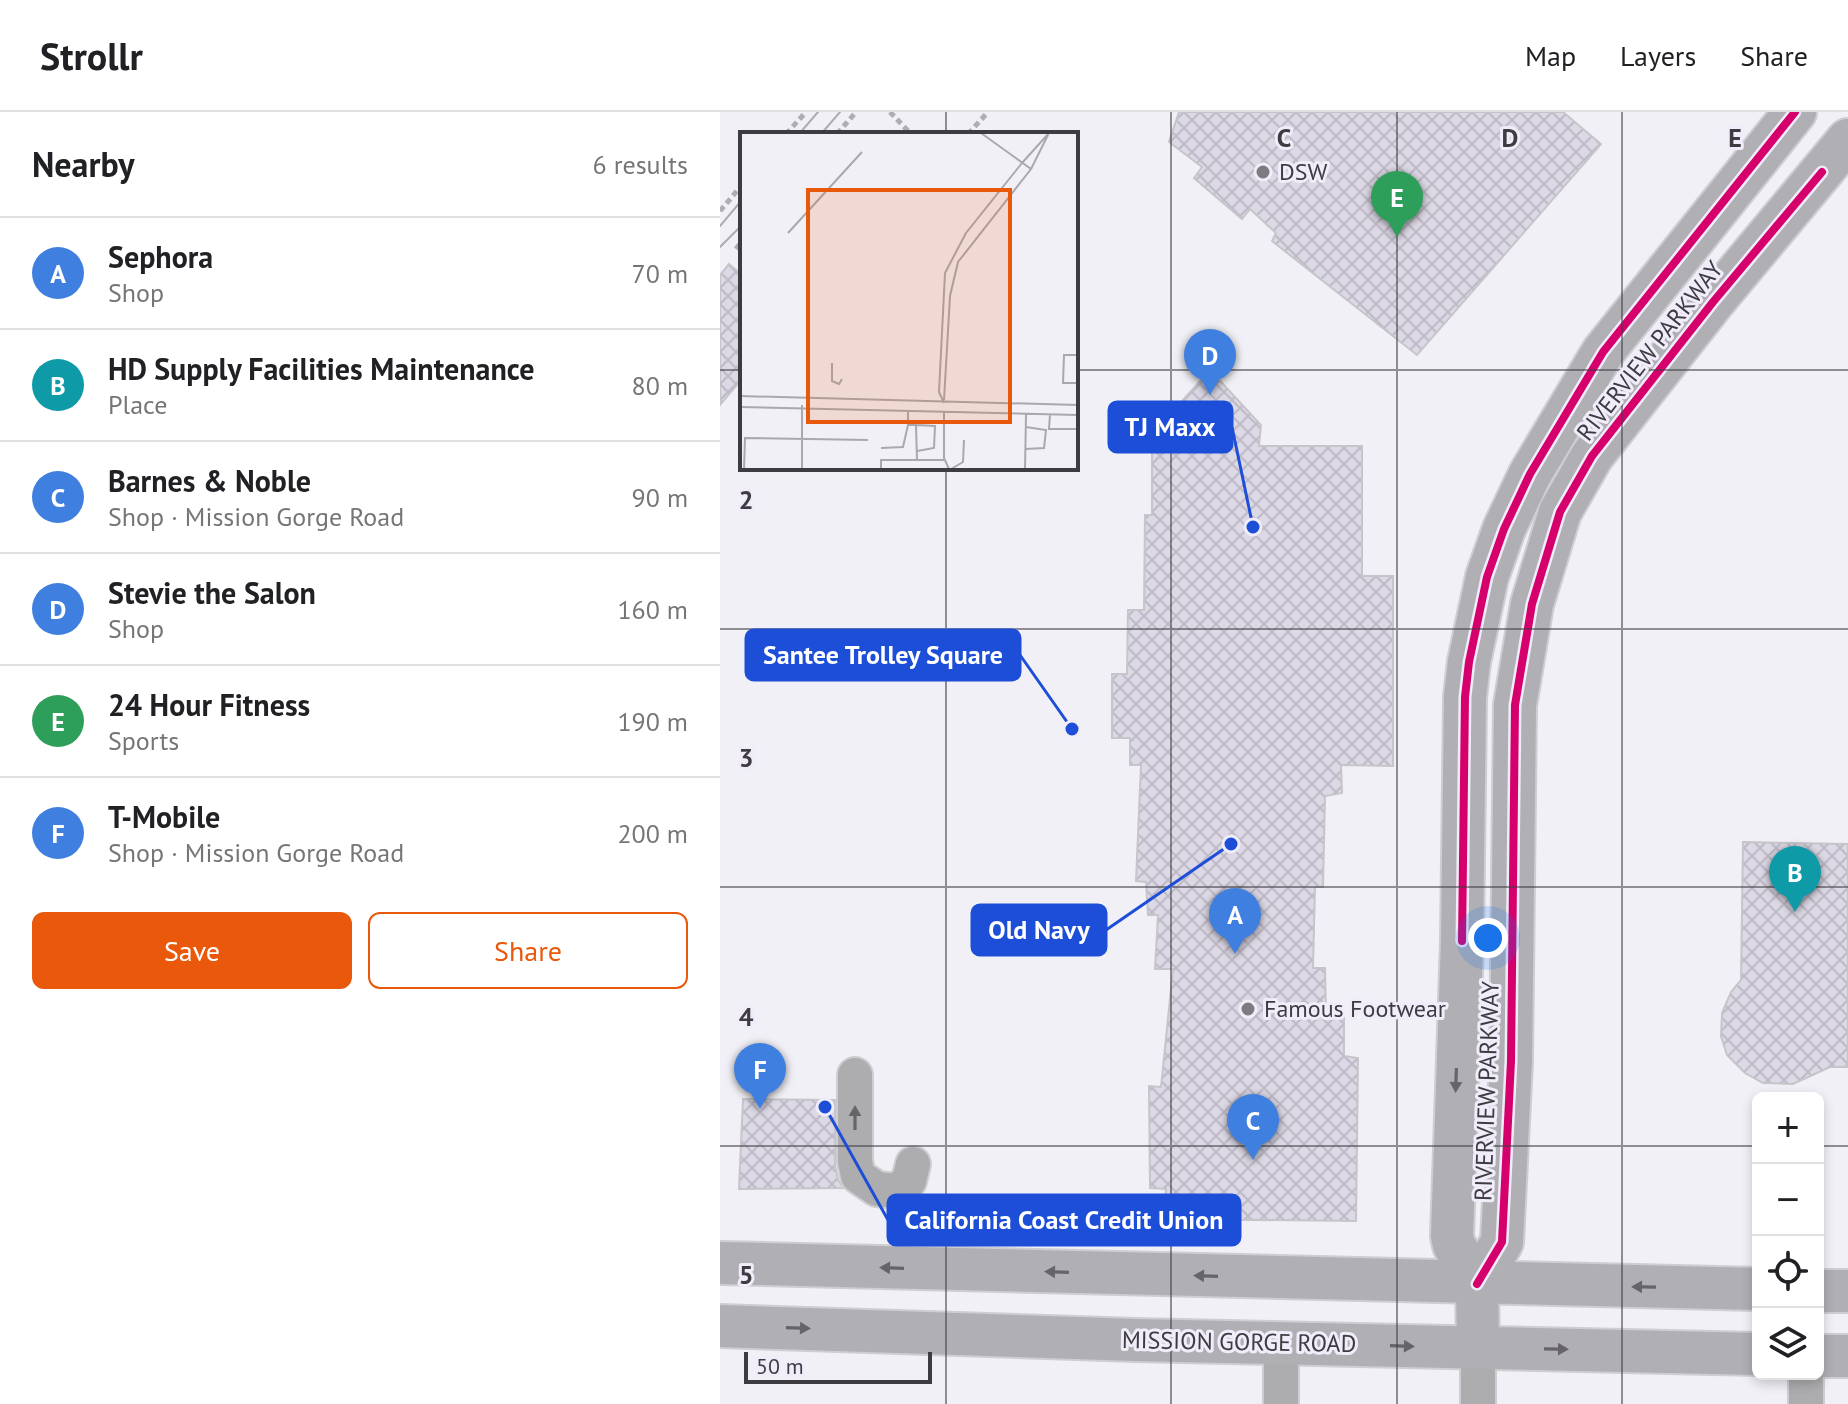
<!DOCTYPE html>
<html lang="en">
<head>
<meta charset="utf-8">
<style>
	:root { --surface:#fff; --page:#f2f2f2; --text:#202124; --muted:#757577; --line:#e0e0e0; --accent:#ea580c }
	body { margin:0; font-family:"PT Sans",sans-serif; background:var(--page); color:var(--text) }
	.controls { position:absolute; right:24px; bottom:24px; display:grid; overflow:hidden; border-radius:12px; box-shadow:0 4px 12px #0003 }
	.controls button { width:72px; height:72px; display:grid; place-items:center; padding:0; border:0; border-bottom:2px solid var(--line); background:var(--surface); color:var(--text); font:40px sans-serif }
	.scale { position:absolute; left:24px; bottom:20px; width:188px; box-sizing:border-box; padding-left:8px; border:4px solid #3e3c41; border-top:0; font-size:22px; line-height:28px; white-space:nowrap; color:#3e3c41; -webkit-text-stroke:6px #f0ecfa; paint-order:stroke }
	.you { position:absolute; left:768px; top:826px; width:28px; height:28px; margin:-20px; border:6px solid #fff; border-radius:50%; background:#1a73e8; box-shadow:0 0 0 12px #1a73e833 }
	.badge { display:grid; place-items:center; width:52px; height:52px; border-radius:50%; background:var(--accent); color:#fff; font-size:26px; font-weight:700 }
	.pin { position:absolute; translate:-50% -66px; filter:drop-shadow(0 2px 4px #0008) }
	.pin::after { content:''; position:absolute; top:42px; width:28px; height:24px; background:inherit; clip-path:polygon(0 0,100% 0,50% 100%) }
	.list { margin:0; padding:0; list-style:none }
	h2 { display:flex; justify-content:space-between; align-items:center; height:104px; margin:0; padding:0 32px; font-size:34px }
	h2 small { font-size:26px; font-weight:400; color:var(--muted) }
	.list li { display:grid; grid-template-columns:52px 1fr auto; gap:24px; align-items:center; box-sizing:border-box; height:112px; padding:0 32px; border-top:2px solid var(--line) }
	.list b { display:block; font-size:30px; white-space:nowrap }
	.list p { margin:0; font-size:26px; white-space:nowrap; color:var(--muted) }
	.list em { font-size:26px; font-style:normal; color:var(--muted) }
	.actions { display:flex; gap:16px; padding:24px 32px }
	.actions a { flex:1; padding:18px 0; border:2px solid var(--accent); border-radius:12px; text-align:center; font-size:28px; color:var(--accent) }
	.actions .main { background:var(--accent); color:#fff }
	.icon { flex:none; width:44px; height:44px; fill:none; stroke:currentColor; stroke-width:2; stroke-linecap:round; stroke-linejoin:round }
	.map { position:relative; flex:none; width:1128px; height:1292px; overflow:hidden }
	header { display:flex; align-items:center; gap:48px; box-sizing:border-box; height:112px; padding:0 40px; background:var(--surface); border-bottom:2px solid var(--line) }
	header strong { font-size:38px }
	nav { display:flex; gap:44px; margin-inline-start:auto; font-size:28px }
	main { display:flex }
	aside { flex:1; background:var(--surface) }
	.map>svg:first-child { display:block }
	.building { fill:url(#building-cross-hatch); stroke:#c6c5c9; stroke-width:2 }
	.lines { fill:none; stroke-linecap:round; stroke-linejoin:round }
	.minor-casing { stroke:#cecdd1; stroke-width:38 }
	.major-casing { stroke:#cecdd1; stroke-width:46 }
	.path { stroke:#aeadb0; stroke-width:5; stroke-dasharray:6 4; stroke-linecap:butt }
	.minor { stroke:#adadaf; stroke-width:34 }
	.major { stroke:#b0afb4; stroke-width:42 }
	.tram { stroke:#adacaf; stroke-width:2 }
	.cycleway-casing { stroke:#f0ecfa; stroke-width:13 }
	.cycleway { stroke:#d6006c; stroke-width:8 }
	.oneway { fill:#666469 }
	.oneway2 { fill:#656468 }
	.grid { fill:none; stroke:#3e3c41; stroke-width:2; stroke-opacity:0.55 }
	.poi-dot { fill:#7d7b80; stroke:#f0ecfa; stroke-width:3 }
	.labels { text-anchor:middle; stroke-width:6; stroke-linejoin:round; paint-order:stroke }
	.poi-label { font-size:24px; fill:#3e3c41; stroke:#f0ecfa; text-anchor:start }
	.street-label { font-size:24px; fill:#3e3c41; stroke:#f0ecfa }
	.inset-road { fill:none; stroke:#a9a8ae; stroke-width:2 }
	.view { fill:#e8590c; fill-opacity:0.15; stroke:#e8590c; stroke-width:4 }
	.inset-edge { fill:none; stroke:#3e3c41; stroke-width:4 }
	.grid-label { font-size:26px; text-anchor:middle; font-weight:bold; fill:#3e3c41; stroke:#f0ecfa; stroke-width:6; stroke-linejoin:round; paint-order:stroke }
	.leader { fill:none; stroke:#1d4ed8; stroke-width:3 }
	.callout-dot { fill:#1d4ed8; stroke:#f0ecfa; stroke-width:3 }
	.callout { fill:#1d4ed8; stroke:#1d4ed8; stroke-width:3 }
	.callout-label { font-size:26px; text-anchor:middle; font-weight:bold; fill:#fff }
</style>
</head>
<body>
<header>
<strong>Strollr</strong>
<nav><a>Map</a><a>Layers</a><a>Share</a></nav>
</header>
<main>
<aside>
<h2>Nearby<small>6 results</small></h2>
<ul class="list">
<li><span class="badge" style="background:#3f7fe0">A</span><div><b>Sephora</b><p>Shop</p></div><em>70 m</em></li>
<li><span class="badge" style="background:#0f9aa8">B</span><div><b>HD Supply Facilities Maintenance</b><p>Place</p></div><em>80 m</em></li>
<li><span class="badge" style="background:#3f7fe0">C</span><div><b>Barnes &amp; Noble</b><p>Shop · Mission Gorge Road</p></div><em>90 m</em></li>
<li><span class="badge" style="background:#3f7fe0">D</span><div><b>Stevie the Salon</b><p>Shop</p></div><em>160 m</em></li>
<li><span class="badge" style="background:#2e9e5b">E</span><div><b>24 Hour Fitness</b><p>Sports</p></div><em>190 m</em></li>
<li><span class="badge" style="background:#3f7fe0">F</span><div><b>T-Mobile</b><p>Shop · Mission Gorge Road</p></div><em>200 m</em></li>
</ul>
<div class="actions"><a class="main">Save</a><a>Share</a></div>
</aside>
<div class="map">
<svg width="1128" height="1292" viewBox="0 0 1128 1292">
	<defs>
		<pattern id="building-cross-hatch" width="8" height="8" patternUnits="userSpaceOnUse" patternTransform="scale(2)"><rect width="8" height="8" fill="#dcd8e5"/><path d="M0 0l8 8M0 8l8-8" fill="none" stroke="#bebac6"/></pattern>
	</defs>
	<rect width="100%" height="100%" fill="#f1f0f6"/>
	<!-- building -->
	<path class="building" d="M459 0H843L881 32 697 243 552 129 556 121 530 97 522 107 474 66 482 55 449 30Z
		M9 152 22 163V267L0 293V163Z
		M490 258 541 313 539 334H642V464H673V654L621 653 622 681 605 684 603 775H595L593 856H605L606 901 624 903V944L638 946 636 1109 444 1107 446 1077 430 1076 429 974 441 975 453 857H435L438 803H428L426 770 416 769 421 653H410V626H392V562H407L408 498H424L425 403H432V333H445V308Z
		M1023 730 1128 732V955H1110L1073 972 1043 971 1025 961 1007 943 1001 924 1002 901 1011 880 1021 868Z
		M23 987 115 988V1053L118 1068 124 1076 19 1077Z"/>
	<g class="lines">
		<defs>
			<path id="minor" d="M135 963V1049L138 1064 157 1077 176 1079 189 1069 193 1052
				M561 1230V1292
				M758 1236V1292
				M1086 1292V1262"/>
			<path id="major" d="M0 1151 1038 1177
				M757 1172 782 1130 791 949 795 593 812 492 840 400 872 344 993 190 1128 28
				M1098 1179H1128
				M0 1214 415 1228 1038 1242
				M758 1236 757 1172 734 1133 732 1124 742 829 745 585 749 550 767 465 784 417 810 362 883 240 1075 0
				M1098 1244H1128"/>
		</defs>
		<!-- minor casing -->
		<use href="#minor" class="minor-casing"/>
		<!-- major casing -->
		<use href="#major" class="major-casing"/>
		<!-- path -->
		<path class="path" d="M170 0 191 22
			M66 22 86 0
			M117 22 136 0
			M248 22 268 0
			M0 99 22 73
			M16 137 22 129"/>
		<!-- minor -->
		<use href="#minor" class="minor"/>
		<!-- major -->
		<use href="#major" class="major"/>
		<!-- tram -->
		<path class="tram" d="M79 22 98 0
			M101 22 120 0
			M0 114 22 88
			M0 135 22 113"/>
		<defs>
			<path id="cycleway" d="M742 829 745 585 749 550 767 465 784 417 810 362 883 240 1075 0
				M757 1172 782 1130 791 949 795 593 812 492 840 400 872 344 993 190 1102 60"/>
		</defs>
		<!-- cycleway casing -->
		<use href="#cycleway" class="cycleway-casing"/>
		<!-- cycleway -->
		<use href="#cycleway" class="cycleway"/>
	</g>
	<!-- one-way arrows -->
	<defs><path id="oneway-solid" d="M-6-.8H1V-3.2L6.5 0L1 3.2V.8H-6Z" transform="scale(2)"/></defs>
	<g class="oneway">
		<use href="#oneway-solid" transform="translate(736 968) rotate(92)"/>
		<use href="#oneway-solid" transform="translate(172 1156) rotate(-178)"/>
		<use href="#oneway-solid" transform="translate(337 1160) rotate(-178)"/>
		<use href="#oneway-solid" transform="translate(486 1164) rotate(-178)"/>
		<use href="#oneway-solid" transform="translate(924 1175) rotate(-179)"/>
		<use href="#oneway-solid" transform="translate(78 1216) rotate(2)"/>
		<use href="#oneway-solid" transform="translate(682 1234) rotate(2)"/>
		<use href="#oneway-solid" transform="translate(836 1237) rotate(1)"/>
	</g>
	<use class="oneway2" href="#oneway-solid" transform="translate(135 1006) rotate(-90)"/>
	<!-- grid -->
	<path class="grid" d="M226 0V22M451 0V1292M677 0V1292M902 0V1292M0 258H22M356 258H1128M226 356V1292M0 517H1128M0 775H1128M0 1034H1038M1098 1034H1128"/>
	<!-- markers -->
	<g class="poi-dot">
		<circle cx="543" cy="60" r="8"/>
		<circle cx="528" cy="897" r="8"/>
	</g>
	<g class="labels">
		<!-- poi labels -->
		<g class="poi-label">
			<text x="559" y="68">DSW</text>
			<text x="544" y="905">Famous Footwear</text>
		</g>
		<!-- street labels -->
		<g class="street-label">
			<text transform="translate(930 239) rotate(-52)" y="8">RIVERVIEW PARKWAY</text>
			<text transform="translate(767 979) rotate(-88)" y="8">RIVERVIEW PARKWAY</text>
			<text transform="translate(519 1230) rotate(1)" y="8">MISSION GORGE ROAD</text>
		</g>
	</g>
	<!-- overview -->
	<g transform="translate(20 20)">
		<rect width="338" height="338" fill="#f1f0f6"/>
		<path class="inset-road" d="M282 31 309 1M291 37 308 3M48 101 122 20M338 223H324L323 251H338M92 231V249L99 252 102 247M0 264 338 273M204 268 210 164 218 130 291 37 241 1M204 271 199 260 205 141 226 101 282 31M0 275 338 283M168 279V293H176L177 328H205M204 280V326L209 337M310 282 309 297H338M176 293 195 294 194 316 177 319M141 316 163 315 168 293M286 317 304 316 306 298 286 295M4 337 5 306 128 308M62 337V273M141 337V328H177M211 337 223 330 224 308M285 337 286 282"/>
		<path class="view" d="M68 58H270V290H68Z"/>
		<rect width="338" height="338" class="inset-edge"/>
	</g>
	<g class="grid-label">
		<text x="564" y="35">C</text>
		<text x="790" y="35">D</text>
		<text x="1015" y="35">E</text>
		<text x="26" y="397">2</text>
		<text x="26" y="655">3</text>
		<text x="26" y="914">4</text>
		<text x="26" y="1172">5</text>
	</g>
	<!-- callouts -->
	<path class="leader" d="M533 415L512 315M352 617L300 543M511 732L386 818M105 995L168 1108"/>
	<g class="callout-dot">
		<circle cx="533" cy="415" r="8"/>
		<circle cx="352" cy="617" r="8"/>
		<circle cx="511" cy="732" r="8"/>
		<circle cx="105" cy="995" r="8"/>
	</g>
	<g class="callout">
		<rect x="389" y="290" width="123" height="50" rx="8"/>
		<rect x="26" y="518" width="274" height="50" rx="8"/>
		<rect x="252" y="793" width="134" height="50" rx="8"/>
		<rect x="168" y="1083" width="352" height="50" rx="8"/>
	</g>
	<g class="callout-label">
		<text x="450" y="324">TJ Maxx</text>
		<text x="163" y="552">Santee Trolley Square</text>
		<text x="319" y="827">Old Navy</text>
		<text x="344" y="1117">California Coast Credit Union</text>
	</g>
</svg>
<div class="controls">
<button>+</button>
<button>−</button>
<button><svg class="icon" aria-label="locate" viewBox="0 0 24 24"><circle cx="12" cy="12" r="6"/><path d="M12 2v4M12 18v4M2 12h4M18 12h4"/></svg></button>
<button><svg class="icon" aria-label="layers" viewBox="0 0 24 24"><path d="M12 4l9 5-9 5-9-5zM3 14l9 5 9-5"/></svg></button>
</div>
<div class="scale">50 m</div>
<div class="you"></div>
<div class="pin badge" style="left:515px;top:842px;background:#3f7fe0">A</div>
<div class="pin badge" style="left:1075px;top:800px;background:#0f9aa8">B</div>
<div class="pin badge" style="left:533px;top:1048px;background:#3f7fe0">C</div>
<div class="pin badge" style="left:490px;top:283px;background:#3f7fe0">D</div>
<div class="pin badge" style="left:677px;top:125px;background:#2e9e5b">E</div>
<div class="pin badge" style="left:40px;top:997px;background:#3f7fe0">F</div>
</div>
</main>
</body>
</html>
